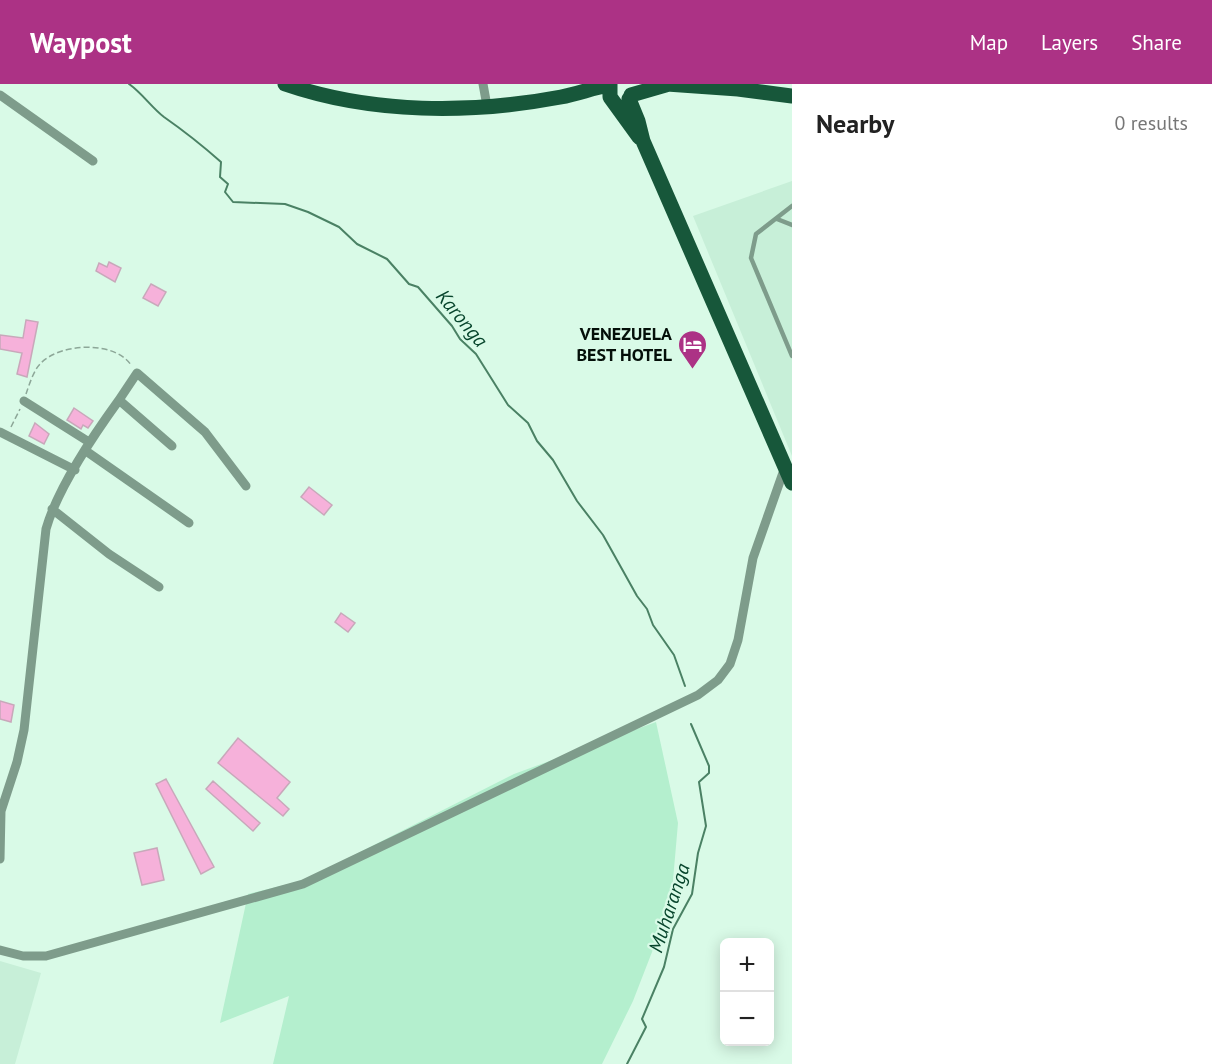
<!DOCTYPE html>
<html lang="en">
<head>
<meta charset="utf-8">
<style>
	:root { --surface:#fff; --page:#f2f2f2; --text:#222; --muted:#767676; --line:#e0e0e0; --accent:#ac3285 }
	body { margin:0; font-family:"PT Sans",sans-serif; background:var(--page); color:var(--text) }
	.controls { position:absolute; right:18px; bottom:18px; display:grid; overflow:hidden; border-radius:9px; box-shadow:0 3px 15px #0003 }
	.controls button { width:54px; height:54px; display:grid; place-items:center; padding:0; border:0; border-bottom:2px solid var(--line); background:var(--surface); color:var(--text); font:30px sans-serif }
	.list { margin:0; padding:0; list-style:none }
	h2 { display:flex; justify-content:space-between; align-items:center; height:78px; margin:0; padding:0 24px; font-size:26px }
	h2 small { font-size:20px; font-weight:400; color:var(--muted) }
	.map { position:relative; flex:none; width:792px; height:980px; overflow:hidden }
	header { display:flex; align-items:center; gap:36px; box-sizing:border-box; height:84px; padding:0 30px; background:var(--accent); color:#fff }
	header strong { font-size:28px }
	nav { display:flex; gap:33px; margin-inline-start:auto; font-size:21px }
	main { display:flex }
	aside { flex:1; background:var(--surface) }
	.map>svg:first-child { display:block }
	.built { fill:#c7efd8 }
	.green { fill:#b4efce }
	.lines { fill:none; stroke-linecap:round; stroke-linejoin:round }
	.stream { stroke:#4a8164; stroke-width:2 }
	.building { fill:#f6b1da; stroke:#c8a8ba; stroke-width:1.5 }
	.path { stroke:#8da798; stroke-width:1.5; stroke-dasharray:6 3; stroke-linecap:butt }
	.lane { stroke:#7e9c8b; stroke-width:4.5 }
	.street { stroke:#7e9c8b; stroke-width:9 }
	.primary { stroke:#17573a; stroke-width:15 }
	.labels { text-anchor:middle; stroke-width:4.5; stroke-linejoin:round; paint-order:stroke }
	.poi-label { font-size:18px; font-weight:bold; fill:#040f09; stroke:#d9fae7; text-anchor:end }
	.water-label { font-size:20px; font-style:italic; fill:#07452c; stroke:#d9fae7 }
</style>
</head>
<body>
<header>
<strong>Waypost</strong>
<nav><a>Map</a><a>Layers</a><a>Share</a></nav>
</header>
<main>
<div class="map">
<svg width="792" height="980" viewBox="0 0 792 980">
	<rect width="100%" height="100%" fill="#d9fae7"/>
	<!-- built -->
	<path class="built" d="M792 97V372L693 132Z
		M0 877 41 889 15 980H0Z"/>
	<!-- green -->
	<path class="green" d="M656 638 678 739 671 819 633 917 602 980H273L289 912 220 939 248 810 305 796 514 690Z"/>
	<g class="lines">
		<!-- stream -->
		<path class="stream" d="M129 0C142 9 152 24 164 33 184 47 203 62 221 78L220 93 228 100 225 108 233 118 285 120 308 128 339 143 357 160 387 175 409 200 418 203 452 242 460 255 476 270 508 321 528 339 537 357 553 376 577 417 603 451 637 512 647 525 653 541 674 571 685 602
			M627 980 646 943 642 935 664 883 673 845 692 810 698 769 706 742 699 698 709 689V682L691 640"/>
	</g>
	<!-- building -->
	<path class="building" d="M109 178 121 184 115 198 96 187 99 179 107 183Z
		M151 200 166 208 158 222 143 214Z
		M26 236 38 238 27 293 17 290 22 269 0 265V251L23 254Z
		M74 324 93 337 88 344 83 341 81 345 67 336Z
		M35 339 49 350 44 360 29 352Z
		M309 403 332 421 324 431 301 413Z
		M341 529 355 539 348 548 335 538Z
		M0 617 14 621 11 638 0 635Z
		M238 654 290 698 277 714 289 725 283 732 218 679Z
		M166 695 214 783 201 790 156 700Z
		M213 697 260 739 253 747 206 705Z
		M157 764 164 796 142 801 134 769Z"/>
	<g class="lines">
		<!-- path -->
		<path class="path" d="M26 310C29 301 34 286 40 280 59 259 114 256 131 281
			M11 343 20 325"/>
		<!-- lane -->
		<path class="lane" d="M792 122 756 150 751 174 792 272
			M777 135 792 141"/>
		<!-- street -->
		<path class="street" d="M483 0 487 22
			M0 11 93 77
			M24 317 89 358
			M0 348 75 386
			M172 362 119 316 137 289 205 348 246 402
			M86 367 189 439
			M52 425 109 470 159 503
			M0 775 1 727 17 678 24 646 46 445C58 403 93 352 119 316
			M0 866 23 872H46L303 800 698 611 718 596 730 580 738 556 753 474 785 383"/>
		<!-- primary -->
		<path class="primary" d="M285 0C372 30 471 30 561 13 577 10 593 4 609 1
			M610 0V13L639 53
			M667 0 738 5 792 12
			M631 11 669 0
			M629 15 638 37 643 57 792 399"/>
	</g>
	<!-- icons -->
	<defs>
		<symbol id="hotel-pin" viewBox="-11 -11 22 30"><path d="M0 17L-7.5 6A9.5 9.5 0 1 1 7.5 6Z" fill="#ac3285" stroke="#d9fae7"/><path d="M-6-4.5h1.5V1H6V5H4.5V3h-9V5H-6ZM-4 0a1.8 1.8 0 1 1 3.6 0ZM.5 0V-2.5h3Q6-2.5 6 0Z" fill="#fff"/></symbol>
	</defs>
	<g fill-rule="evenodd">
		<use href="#hotel-pin" x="676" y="244" width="33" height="45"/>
	</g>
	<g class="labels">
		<!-- poi labels -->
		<g class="poi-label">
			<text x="672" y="256">VENEZUELA<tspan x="672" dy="21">BEST HOTEL</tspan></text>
		</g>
		<!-- water labels -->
		<g class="water-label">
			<text transform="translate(462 234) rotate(50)" y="7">Karonga</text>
			<text transform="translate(669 824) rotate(-72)" y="7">Muharanga</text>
		</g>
	</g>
</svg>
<div class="controls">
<button>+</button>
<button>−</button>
</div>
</div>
<aside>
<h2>Nearby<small>0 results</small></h2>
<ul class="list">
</ul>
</aside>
</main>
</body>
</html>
